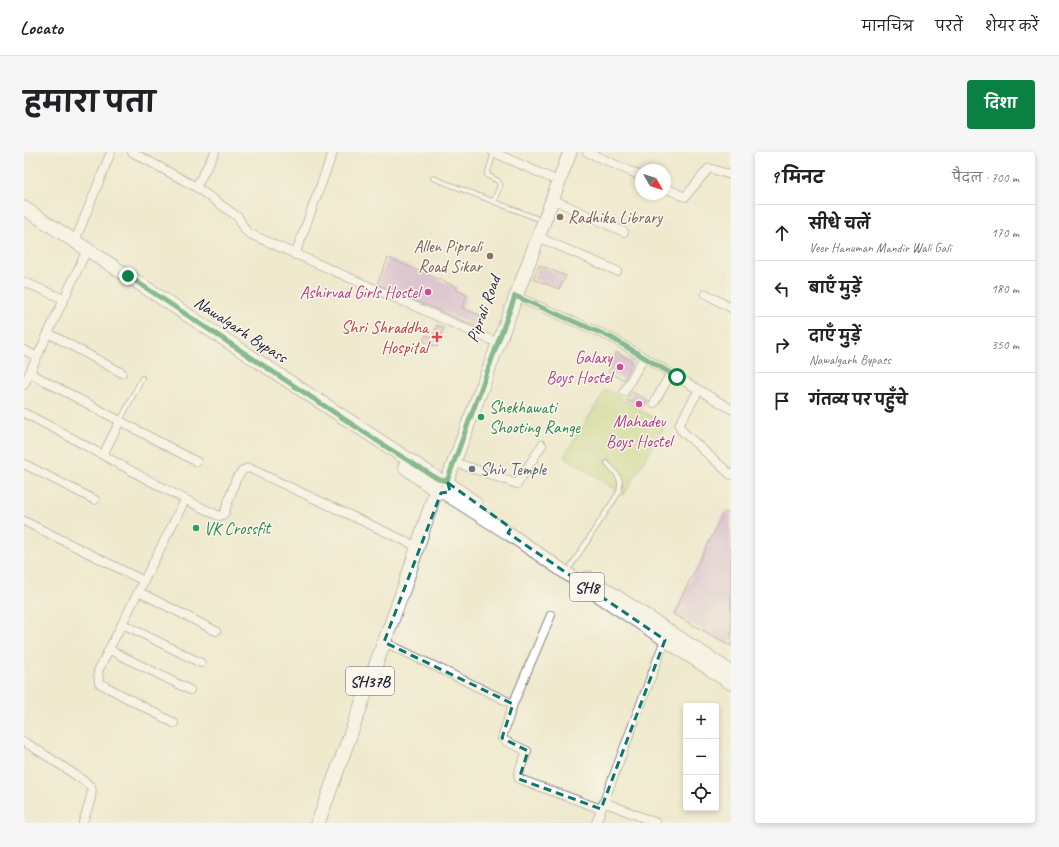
<!DOCTYPE html>
<html lang="hi">
<head>
<meta charset="utf-8">
<style>
	:root { --surface:#fff; --page:#f6f6f6; --text:#202124; --muted:#757577; --line:#e0e0e0; --accent:#0b8043 }
	body { margin:0; font-family:Caveat,"Playpen Sans Deva",sans-serif; background:var(--page); color:var(--text) }
	.controls { position:absolute; right:12px; bottom:12px; display:grid; overflow:hidden; border-radius:4px; box-shadow:0 2px 6px #0003 }
	.controls button { width:36px; height:36px; display:grid; place-items:center; padding:0; border:0; border-bottom:1px solid var(--line); background:var(--surface); color:var(--text); font:20px sans-serif }
	.compass { position:absolute; left:611px; top:12px; width:36px; height:36px; border-radius:50%; background:var(--surface); box-shadow:0 2px 6px #0003; rotate:129deg }
	.stop { position:absolute; width:12px; height:12px; margin:-9px; border:3px solid #0b8043; border-radius:50%; background:#fff }
	.stop.end { background:#0b8043; border-color:#fff; box-shadow:0 1px 4px #0008 }
	.list { margin:0; padding:0; list-style:none }
	h2 { display:flex; justify-content:space-between; align-items:center; height:52px; margin:0; padding:0 16px; font-size:17px }
	h2 small { font-size:13px; font-weight:400; color:var(--muted) }
	.list li { display:grid; grid-template-columns:26px 1fr auto; gap:12px; align-items:center; box-sizing:border-box; height:56px; padding:0 16px; border-top:1px solid var(--line) }
	.list b { display:block; font-size:15px; white-space:nowrap }
	.list p { margin:0; font-size:13px; white-space:nowrap; color:var(--muted) }
	.list em { font-size:13px; font-style:normal; color:var(--muted) }
	.icon { flex:none; width:22px; height:22px; fill:none; stroke:currentColor; stroke-width:2; stroke-linecap:round; stroke-linejoin:round }
	.map { position:relative; flex:none; width:707px; height:671px; overflow:hidden; border-radius:4px }
	header { display:flex; align-items:center; gap:24px; box-sizing:border-box; height:56px; padding:0 20px; background:var(--surface); border-bottom:1px solid var(--line) }
	header strong { font-size:19px }
	nav { display:flex; gap:22px; margin-inline-start:auto; font-size:14px }
	.intro { display:flex; align-items:center; justify-content:space-between; box-sizing:border-box; height:96px; padding:0 24px }
	h1 { margin:0; font-size:28px }
	.button { padding:10px 18px; border-radius:4px; background:var(--accent); color:#fff; font-size:14px; font-weight:700 }
	main { display:flex; gap:24px; padding:0 24px }
	aside { flex:1; background:var(--surface); border-radius:4px; box-shadow:0 2px 6px #0003 }
	.map>svg:first-child { display:block }
	.green { fill:#b9d277; stroke:#6e7a59 }
	.building { fill:#c99cd2 }
	.lines { fill:none; stroke-linecap:round; stroke-linejoin:round }
	.service-casing { stroke:#888684; stroke-width:6 }
	.minor-casing { stroke:#888684; stroke-width:10 }
	.primary-casing { stroke:#888684; stroke-width:15 }
	.service { stroke:#fff; stroke-width:4 }
	.minor { stroke:#fff; stroke-width:8 }
	.primary { stroke:#fff; stroke-width:13 }
	.route { stroke:#0b8043; stroke-width:5 }
	.marked { fill:none; stroke:#0f766e; stroke-width:3; stroke-dasharray:8 5; stroke-linejoin:round }
	.education-dot { fill:#8d6e63; stroke:#fbf7ec; stroke-width:1.5 }
	.hotel-dot { fill:#d1479c; stroke:#fbf7ec; stroke-width:1.5 }
	.health-dot { fill:#e0444e; stroke:#fbf7ec; stroke-width:1.5 }
	.leisure-dot { fill:#2e9e5b; stroke:#fbf7ec; stroke-width:1.5 }
	.worship-dot { fill:#6b7280; stroke:#fbf7ec; stroke-width:1.5 }
	.labels { text-anchor:middle; stroke-width:3; stroke-linejoin:round; paint-order:stroke }
	.shield { fill:#fbf7ec; stroke:#636270; stroke-width:1 }
	.shield-label { font-size:16px; font-weight:bold; fill:#22223b }
	.education-label { font-size:17px; fill:#785e54; stroke:#fbf7ec; text-anchor:start }
	.hotel-label { font-size:17px; fill:#b23c85; stroke:#fbf7ec; text-anchor:end }
	.street-label { font-size:17px; fill:#22223b; stroke:#fbf7ec }
	.health-label { font-size:17px; fill:#be3a42; stroke:#fbf7ec; text-anchor:end }
	.leisure-label { font-size:17px; fill:#27864d; stroke:#fbf7ec; text-anchor:start }
	.worship-label { font-size:17px; fill:#5b616d; stroke:#fbf7ec; text-anchor:start }
</style>
</head>
<body>
<header>
<strong>Locato</strong>
<nav><a>मानचित्र</a><a>परतें</a><a>शेयर करें</a></nav>
</header>
<div class="intro"><h1>हमारा पता</h1><a class="button">दिशा</a></div>
<main>
<div class="map">
<svg width="707" height="671" viewBox="0 0 707 671">
	<rect width="100%" height="100%" fill="#fbf7ec"/>
	<filter id="ink" filterUnits="userSpaceOnUse"><feTurbulence type="fractalNoise" baseFrequency=".025" numOctaves="2"/><feDisplacementMap in="SourceGraphic" scale="8" xChannelSelector="R" yChannelSelector="G"/><feConvolveMatrix kernelMatrix="1 2 1 2 8 2 1 2 1" color-interpolation-filters="sRGB"/></filter>
	<filter id="wash" filterUnits="userSpaceOnUse"><feTurbulence type="fractalNoise" baseFrequency=".012" numOctaves="4" result="noise"/><feDisplacementMap in="SourceGraphic" scale="16" xChannelSelector="R" yChannelSelector="G"/><feGaussianBlur stdDeviation="0.9" result="paint"/><feColorMatrix in="noise" values="0 0 0 0 0 0 0 0 0 0 0 0 0 0 0 0 0 1.4 0 .05"/><feComposite in="paint" operator="in"/></filter>
	<g filter="url(#wash)">
		<rect width="100%" height="100%" fill="#efe9ce"/>
		<!-- green -->
		<path class="green" d="M582 237 641 273 600 343 540 304Z"/>
		<g id="blocks">
			<!-- building -->
			<path class="building" d="M364 106 433 135 432 138 443 143 438 156 460 165 456 176 353 132Z
				M515 113 542 124 535 137 509 127Z
				M413 173 420 176 413 195 399 189 402 183 409 185Z
				M592 200 609 210 600 228 584 220Z
				M608 240 624 248 617 256 603 248Z
				M700 360 707 361V494L649 462Z"/>
		</g>
	</g>
	<g filter="url(#ink)">
		<use href="#blocks" fill-opacity="0" stroke="#888684" stroke-width="1"/>
		<g class="lines">
			<defs>
				<path id="service" d="M470 0 463 23 474 29 476 33 470 49
					M409 26 512 66
					M96 269 118 226
					M547 414 595 340C599 326 592 321 583 311"/>
				<path id="minor" d="M108 0 172 35 214 65 222 79 226 82 467 188
					M469 0 527 26
					M563 0 617 24
					M172 35 191 0
					M641 36 661 45 685 16 707 23
					M528 47 600 80
					M514 85 593 119
					M51 89 87 0
					M271 103 309 0
					M0 130 40 147
					M682 142 707 156
					M491 144 586 185 707 257
					M24 181 98 221
					M0 198 13 205
					M6 221 173 310
					M0 233 60 104
					M675 238 655 273 657 278 707 323
					M600 240 620 205
					M630 251 647 221
					M0 261C66 294 128 333 195 364L200 362 212 327 219 318 225 316 394 395
					M79 303 96 269
					M430 310 493 332 518 293
					M0 312 71 348
					M0 369 120 429
					M115 440 192 479
					M99 472 177 511
					M360 490 489 552 478 586 481 589 503 599 494 622 495 627 577 657
					M86 498 166 538
					M489 552 527 463
					M150 571 75 531 74 519 161 348
					M0 590C8 594 65 631 67 635 70 644 61 662 59 671
					M580 650 632 671
					M572 671 641 488"/>
				<path id="primary" d="M0 56 414 327
					M381 315 410 337
					M423 329 546 0
					M424 331 451 351
					M419 340 484 381 577 445 707 531
					M564 426 707 520
					M294 671 381 433 412 338"/>
			</defs>
			<!-- service casing -->
			<use href="#service" class="service-casing"/>
			<!-- minor casing -->
			<use href="#minor" class="minor-casing"/>
			<!-- primary casing -->
			<use href="#primary" class="primary-casing"/>
			<!-- service -->
			<use href="#service" class="service"/>
			<!-- minor -->
			<use href="#minor" class="minor"/>
			<!-- primary -->
			<use href="#primary" class="primary"/>
		</g>
	</g>
	<g class="lines" filter="url(#ink)">
		<!-- route -->
		<path class="route" d="M104 124 364 296 414 327 423 329 491 144 586 185 653 225"/>
	</g>
	<!-- marked area -->
	<path d="M0 0H707V671H0ZM424 331 487 376 484 381 641 488 577 657 495 627 504 599 478 586 489 552 360 490 417 341 426 340Z" fill="#efe9ce" fill-opacity=".55" fill-rule="evenodd"/>
	<path class="marked" d="M424 331 487 376 484 381 641 488 577 657 495 627 504 599 478 586 489 552 360 490 417 341 426 340Z"/>
	<!-- markers -->
	<g class="education-dot">
		<circle cx="536" cy="65" r="4"/>
		<circle cx="466" cy="104" r="4"/>
	</g>
	<g class="hotel-dot">
		<circle cx="404" cy="140" r="4"/>
		<circle cx="596" cy="215" r="4"/>
		<circle cx="615" cy="252" r="4"/>
	</g>
	<path class="health-dot" d="M411 179h4v4h4v4h-4v4h-4v-4h-4v-4h4z"/>
	<g class="leisure-dot">
		<circle cx="457" cy="265" r="4"/>
		<circle cx="172" cy="376" r="4"/>
	</g>
	<circle class="worship-dot" cx="448" cy="317" r="4"/>
	<g class="labels">
		<!-- shield labels -->
		<g class="shield">
			<rect x="546" y="421" width="34" height="28" rx="3"/>
			<rect x="322" y="515" width="48" height="28" rx="3"/>
		</g>
		<g class="shield-label">
			<text x="563" y="441">SH8</text>
			<text x="346" y="535">SH37B</text>
		</g>
		<!-- education labels -->
		<g class="education-label">
			<text x="544" y="71">Radhika Library</text>
			<text x="458" y="100" text-anchor="end">Allen Piprali<tspan x="458" dy="20">Road Sikar</tspan></text>
		</g>
		<!-- hotel labels -->
		<g class="hotel-label">
			<text x="396" y="146">Ashirvad Girls Hostel</text>
			<text x="588" y="211">Galaxy<tspan x="588" dy="20">Boys Hostel</tspan></text>
			<text x="615" y="275" text-anchor="middle">Mahadev<tspan x="615" dy="20">Boys Hostel</tspan></text>
		</g>
		<!-- street labels -->
		<g class="street-label">
			<text transform="translate(459 157) rotate(-70)" y="6">Piprali Road</text>
			<text transform="translate(217 177) rotate(33)" y="6">Nawalgarh Bypass</text>
		</g>
		<!-- health labels -->
		<g class="health-label">
			<text x="404" y="181">Shri Shraddha<tspan x="404" dy="20">Hospital</tspan></text>
		</g>
		<!-- leisure labels -->
		<g class="leisure-label">
			<text x="465" y="261">Shekhawati<tspan x="465" dy="20">Shooting Range</tspan></text>
			<text x="180" y="382">VK Crossfit</text>
		</g>
		<!-- worship labels -->
		<g class="worship-label">
			<text x="456" y="323">Shiv Temple</text>
		</g>
	</g>
</svg>
<div class="controls">
<button>+</button>
<button>−</button>
<button><svg class="icon" aria-label="locate" viewBox="0 0 24 24"><circle cx="12" cy="12" r="6"/><path d="M12 2v4M12 18v4M2 12h4M18 12h4"/></svg></button>
</div>
<svg class="compass" viewBox="-18 -18 36 36"><path d="M0-13l5 13h-10z" fill="#e53935"/><path d="M0 13l5-13h-10z" fill="#757577"/></svg>
<div class="stop" style="left:653px;top:225px"></div>
<div class="stop end" style="left:104px;top:124px"></div>
</div>
<aside>
<h2>9 मिनट<small>पैदल · 700 m</small></h2>
<ul class="list">
<li><svg class="icon" aria-label="ahead" viewBox="0 0 24 24"><path d="M12 20V5M6 11l6-6 6 6"/></svg><div><b>सीधे चलें</b><p>Veer Hanuman Mandir Wali Gali</p></div><em>170 m</em></li>
<li><svg class="icon" aria-label="left" viewBox="0 0 24 24"><path d="M17 20v-9H6M10 6l-5 5 5 5"/></svg><div><b>बाएँ मुड़ें</b></div><em>180 m</em></li>
<li><svg class="icon" aria-label="right" viewBox="0 0 24 24"><path d="M7 20v-9h11M14 6l5 5-5 5"/></svg><div><b>दाएँ मुड़ें</b><p>Nawalgarh Bypass</p></div><em>350 m</em></li>
<li><svg class="icon" aria-label="arrive" viewBox="0 0 24 24"><path d="M6 21V4h12l-3 4 3 4H6"/></svg><div><b>गंतव्य पर पहुँचे</b></div></li>
</ul>
</aside>
</main>
</body>
</html>
